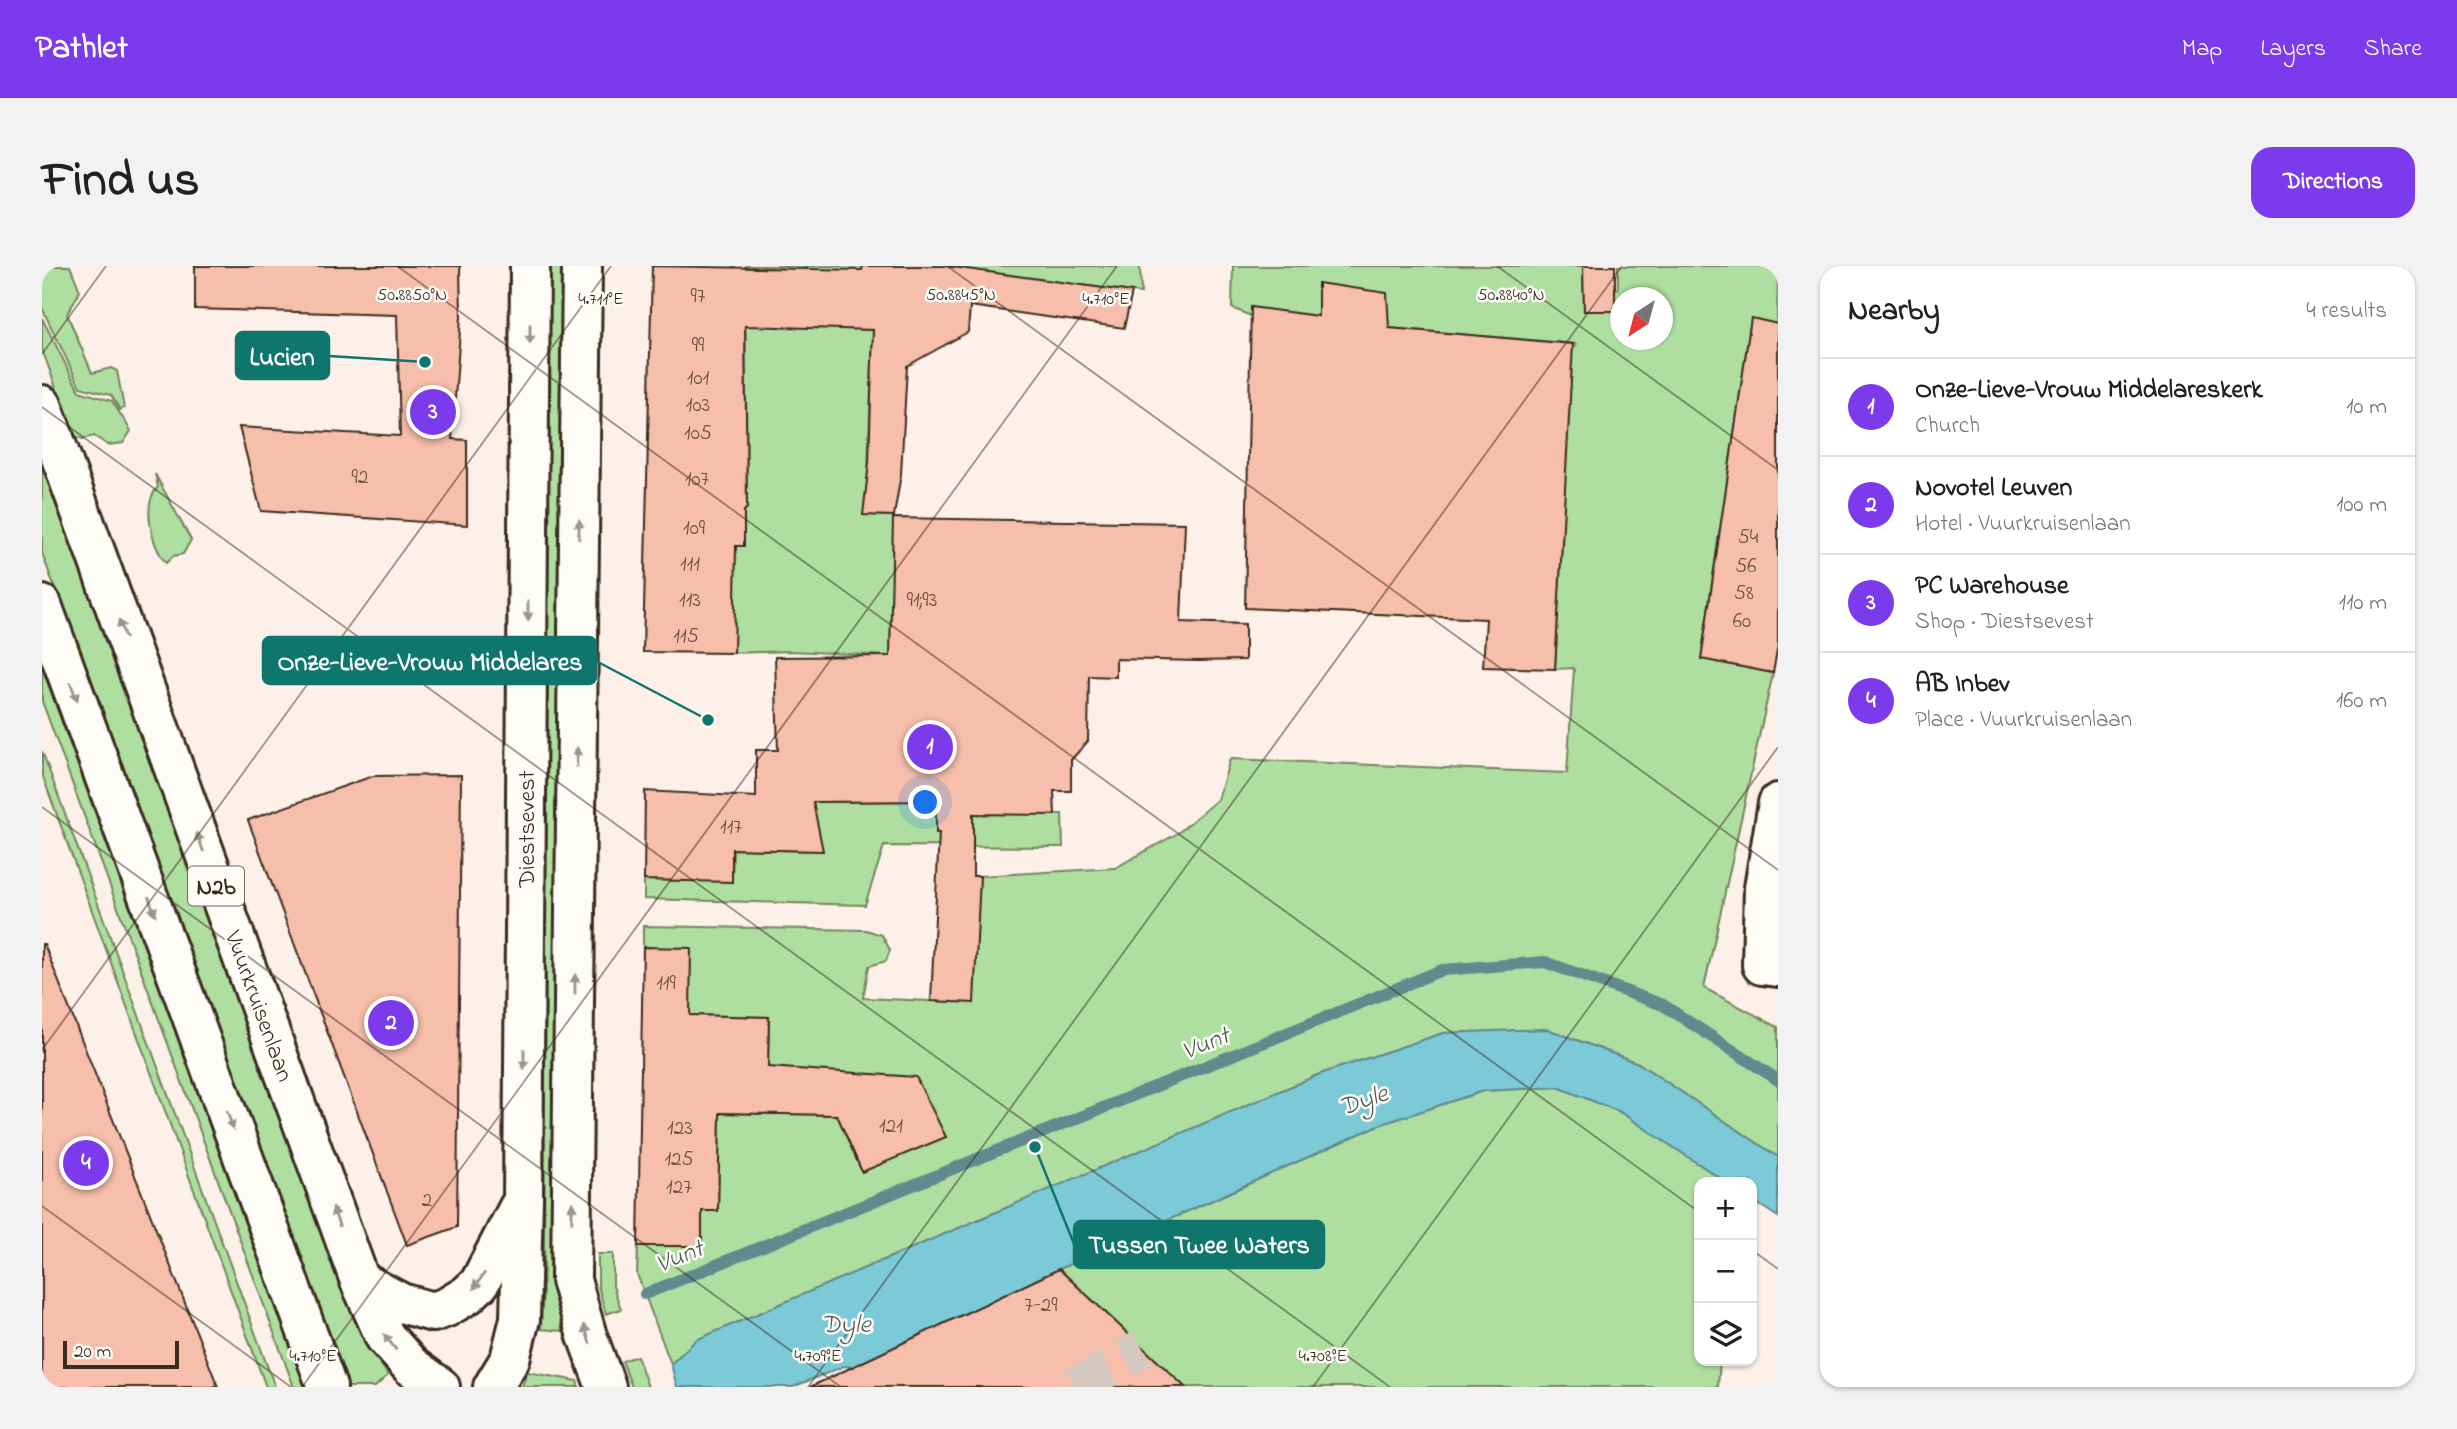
<!DOCTYPE html>
<html lang="en">
<head>
<meta charset="utf-8">
<style>
	:root { --surface:#fff; --page:#f2f2f2; --text:#202124; --muted:#757577; --line:#e0e0e0; --accent:#7c3aed }
	body { margin:0; font-family:"Indie Flower",sans-serif; background:var(--page); color:var(--text) }
	.controls { position:absolute; right:21px; bottom:21px; display:grid; overflow:hidden; border-radius:14px; box-shadow:0 2px 5px #0004 }
	.controls button { width:63px; height:63px; display:grid; place-items:center; padding:0; border:0; border-bottom:2px solid var(--line); background:var(--surface); color:var(--text); font:35px sans-serif }
	.compass { position:absolute; left:1568px; top:21px; width:63px; height:63px; border-radius:50%; background:var(--surface); box-shadow:0 2px 5px #0004; rotate:216deg }
	.scale { position:absolute; left:21px; bottom:18px; width:116px; box-sizing:border-box; padding-left:7px; border:4px solid #3b2a1e; border-top:0; font-size:19px; line-height:24px; white-space:nowrap; color:#3b2a1e; -webkit-text-stroke:5px #fdfcf7; paint-order:stroke }
	.you { position:absolute; left:884px; top:537px; width:24px; height:24px; margin:-18px; border:5px solid #fff; border-radius:50%; background:#1a73e8; box-shadow:0 0 0 10px #1a73e833 }
	.badge { display:grid; place-items:center; width:46px; height:46px; border-radius:50%; background:var(--accent); color:#fff; font-size:23px; font-weight:700 }
	.pin { position:absolute; translate:-50% -50%; border:4px solid #fff; box-shadow:0 2px 7px #0006 }
	.list { margin:0; padding:0; list-style:none }
	h2 { display:flex; justify-content:space-between; align-items:center; height:91px; margin:0; padding:0 28px; font-size:30px }
	h2 small { font-size:23px; font-weight:400; color:var(--muted) }
	.list li { display:grid; grid-template-columns:46px 1fr auto; gap:21px; align-items:center; box-sizing:border-box; height:98px; padding:0 28px; border-top:2px solid var(--line) }
	.list b { display:block; font-size:26px; white-space:nowrap }
	.list p { margin:0; font-size:23px; white-space:nowrap; color:var(--muted) }
	.list em { font-size:23px; font-style:normal; color:var(--muted) }
	.icon { flex:none; width:38px; height:38px; fill:none; stroke:currentColor; stroke-width:2; stroke-linecap:round; stroke-linejoin:round }
	.map { position:relative; flex:none; width:1736px; height:1121px; overflow:hidden; border-radius:21px }
	header { display:flex; align-items:center; gap:42px; box-sizing:border-box; height:98px; padding:0 35px; background:var(--accent); color:#fff }
	header strong { font-size:33px }
	nav { display:flex; gap:38px; margin-inline-start:auto; font-size:24px }
	.intro { display:flex; align-items:center; justify-content:space-between; box-sizing:border-box; height:168px; padding:0 42px }
	h1 { margin:0; font-size:49px }
	.button { padding:18px 32px; border-radius:21px; background:var(--accent); color:#fff; font-size:24px; font-weight:700 }
	main { display:flex; gap:42px; padding:0 42px }
	aside { flex:1; background:var(--surface); border-radius:21px; box-shadow:0 2px 5px #0004 }
	.map>svg:first-child { display:block }
	.green { fill:#aedfa0; stroke:#74845f; stroke-width:2; fill-rule:evenodd }
	.water { fill:#7bcad8; stroke:#618a8e; stroke-width:2 }
	.lines { fill:none; stroke-linecap:round; stroke-linejoin:round }
	.stream { stroke:#618a8e; stroke-width:12 }
	.building { fill:#f6beab; stroke:#3b2a1e; stroke-width:2 }
	.minor-tunnel { stroke:#d5c8c0; stroke-width:38; stroke-dasharray:38 19; stroke-linecap:butt }
	.minor-casing { stroke:#3b2a1e; stroke-width:44 }
	.major-casing { stroke:#3b2a1e; stroke-width:44 }
	.minor { stroke:#fdfcf7; stroke-width:38 }
	.major { stroke:#fdfcf7; stroke-width:38 }
	.oneway { fill:#9c938a }
	.ticks { fill:none; stroke:#3b2a1e; stroke-width:2; stroke-opacity:0.45 }
	.labels { text-anchor:middle; stroke-width:5; stroke-linejoin:round; paint-order:stroke }
	.number-label { font-size:21px; fill:#6a4f41 }
	.shield { fill:#fdfcf7; stroke:#75695f; stroke-width:2 }
	.shield-label { font-size:23px; font-weight:bold; fill:#3b2a1e }
	.street-label { font-size:24px; fill:#3b2a1e; stroke:#fdfcf7 }
	.water-label { font-size:26px; font-style:italic; fill:#4e5a56; stroke:#fdfcf7 }
	.ticks-label { font-size:18px; text-anchor:middle; fill:#3b2a1e; stroke:#fdfcf7; stroke-width:5; stroke-linejoin:round; paint-order:stroke }
	.leader { fill:none; stroke:#0f766e; stroke-width:2.5 }
	.callout-dot { fill:#0f766e; stroke:#fdfcf7; stroke-width:2.5 }
	.callout { fill:#0f766e; stroke:#0f766e; stroke-width:2.5 }
	.callout-label { font-size:26px; text-anchor:middle; font-weight:bold; fill:#fff }
</style>
</head>
<body>
<header>
<strong>Pathlet</strong>
<nav><a>Map</a><a>Layers</a><a>Share</a></nav>
</header>
<div class="intro"><h1>Find us</h1><a class="button">Directions</a></div>
<main>
<div class="map">
<svg width="1736" height="1121" viewBox="0 0 1736 1121">
	<rect width="100%" height="100%" fill="#fcf0e8"/>
	<filter id="ink" filterUnits="userSpaceOnUse"><feTurbulence type="fractalNoise" baseFrequency=".0143" numOctaves="2"/><feDisplacementMap in="SourceGraphic" scale="14" xChannelSelector="R" yChannelSelector="G"/><feConvolveMatrix kernelMatrix="1 2 1 2 8 2 1 2 1" color-interpolation-filters="sRGB"/></filter>
	<g filter="url(#ink)">
		<!-- green -->
		<path class="green" d="M0 0H28L38 25 25 48 50 107 69 102 75 105 82 142 78 144 69 129 38 121 0 42Z
			M508 0H520L511 998 520 1065 499 1063 502 997Z
			M703 0H821L817 63 831 64 826 205 822 249 852 250 848 390 750 385 686 387 685 351 694 280H702V245L705 242Z
			M903 0H1098L1099 27Z
			M1191 0H1541L1542 45 1576 22V0H1736L1735 58 1709 52 1659 393 1731 407 1662 722 1736 761V891L1596 797 1505 763 1401 767 1278 808 654 1074 629 1098 595 1008 596 980 660 979V945H676L678 847 795 849 820 906 903 870 726 801 727 751 648 749 601 681V660L824 664 840 669 848 684 844 695 827 700 821 732 889 735 938 610 1073 602 1136 567 1176 533 1188 493 1525 507 1532 402 1513 403 1530 85 1535 78 1347 62 1344 27 1313 23 1276 56 1209 50 1190 42ZM1578 32H1620V74H1578Z
			M0 52 37 125 70 135 89 165 81 177 66 179 52 170 40 173 31 168 0 83Z
			M0 200 320 1070 346 1109 333 1121H306L0 287Z
			M113 208 149 274 141 288 131 290 124 297C110 280 99 238 116 221Z
			M0 402 264 1121H252L0 435Z
			M0 485 233 1121H224L0 508Z
			M894 535 931 566V545L948 548H1020L1021 581 842 580 823 639 602 633V614L690 615 691 583 780 585 771 536Z
			M1516 821 1578 846 1684 916H1657V1095H1678L1676 1121H1143L1017 1003 1337 859 1441 825Z
			M556 988H571V1020L579 1043 564 1048 556 1020Z
			M595 1090 606 1121H590L580 1095Z
			M485 1106 535 1115 537 1121H480Z"/>
		<!-- water -->
		<path class="water" d="M1505 763 1596 797 1736 891V951L1710 934V916H1684L1578 846 1516 821 1441 825 1337 859 1017 1003 811 1101 802 1100 751 1121H635L629 1098 654 1074 1278 808 1401 767Z"/>
		<g class="lines">
			<!-- stream -->
			<path class="stream" d="M603 1028 1400 704 1503 696 1621 739 1736 814"/>
		</g>
		<!-- building -->
		<path class="building" d="M153 0H418L419 51 410 173 425 174V259L219 245 197 161 358 170 355 49 153 43Z
			M610 0 820 4 821 0H903L1090 26 1082 62 928 40 926 66 865 100 859 208 852 250 821 249 827 197 831 64 703 60 705 242 702 245V280H694L692 387 601 386Z
			M1541 0H1573V45H1542Z
			M1276 17 1345 27 1347 62 1531 78 1513 403 1441 401 1444 353 1203 342 1209 41 1276 50Z
			M1709 52 1736 58V379L1731 407 1659 393Z
			M851 252 1143 257 1139 356 1203 358V394L1156 395 1074 393V411L1047 410 1046 475 1029 494V525H1012L1013 549 931 548V610H938L932 737 889 735 897 567H894V535L771 536 781 585 690 583V616L602 614 603 525 714 531V484H736L733 391 848 390Z
			M419 509 415 961 365 979 206 554 331 510Z
			M0 678H2L176 1121H0Z
			M601 681 649 682 648 749 727 751 726 801 874 811 904 871 820 906 795 849 678 847 676 945H660V980H596Z
			M1017 1003 1143 1121H768Z"/>
		<g class="lines">
			<!-- minor-tunnel -->
			<path class="minor-tunnel" d="M1034 1121 1101 1082"/>
			<defs>
				<path id="minor" d="M1736 537 1722 622 1720 699 1736 701"/>
				<path id="major" d="M540 0 529 1014 545 1070 564 1121
					M0 139 318 1015 343 1071 369 1100 398 1121
					M0 339 285 1121
					M318 1015 359 1037 391 1046 405 1041 425 1029 437 1018 477 941
					M451 1121 468 1093 478 1053 481 933 488 0"/>
			</defs>
			<!-- minor casing -->
			<use href="#minor" class="minor-casing"/>
			<!-- major casing -->
			<use href="#major" class="major-casing"/>
			<!-- minor -->
			<use href="#minor" class="minor"/>
			<!-- major -->
			<use href="#major" class="major"/>
		</g>
		<!-- one-way arrows -->
		<defs><path id="oneway-solid" d="M-6-.8H1V-3.2L6.5 0L1 3.2V.8H-6Z" transform="scale(1.75)"/></defs>
		<g class="oneway">
			<use href="#oneway-solid" transform="translate(488 68) rotate(90)"/>
			<use href="#oneway-solid" transform="translate(537 263) rotate(-89)"/>
			<use href="#oneway-solid" transform="translate(486 345) rotate(90)"/>
			<use href="#oneway-solid" transform="translate(80 363) rotate(-110)"/>
			<use href="#oneway-solid" transform="translate(32 426) rotate(70)"/>
			<use href="#oneway-solid" transform="translate(535 491) rotate(-89)"/>
			<use href="#oneway-solid" transform="translate(158 576) rotate(-110)"/>
			<use href="#oneway-solid" transform="translate(110 640) rotate(70)"/>
			<use href="#oneway-solid" transform="translate(533 718) rotate(-89)"/>
			<use href="#oneway-solid" transform="translate(482 793) rotate(90)"/>
			<use href="#oneway-solid" transform="translate(188 854) rotate(70)"/>
			<use href="#oneway-solid" transform="translate(530 946) rotate(-89)"/>
			<use href="#oneway-solid" transform="translate(294 951) rotate(-110)"/>
			<use href="#oneway-solid" transform="translate(437 1015) rotate(125)"/>
			<use href="#oneway-solid" transform="translate(545 1068) rotate(-108)"/>
			<use href="#oneway-solid" transform="translate(348 1076) rotate(-128)"/>
		</g>
	</g>
	<!-- ticks -->
	<path class="ticks" d="M355 0 1657 946M905 0 1736 604M1455 0 1736 204M0 88 64 0M0 141 1348 1121M0 541 799 1121M0 784 569 0M0 940 249 1121M1710 984 1736 1003M260 1121 1075 0M766 1121 1580 0M1271 1121 1736 481"/>
	<g class="labels">
		<!-- number labels -->
		<g class="number-label">
			<text x="656" y="36">97</text>
			<text x="656" y="85">99</text>
			<text x="656" y="118">101</text>
			<text x="656" y="145">103</text>
			<text x="656" y="173">105</text>
			<text x="318" y="217">92</text>
			<text x="655" y="219">107</text>
			<text x="652" y="268">109</text>
			<text x="1706" y="277">54</text>
			<text x="648" y="304">111</text>
			<text x="1704" y="306">56</text>
			<text x="1702" y="333">58</text>
			<text x="648" y="340">113</text>
			<text x="880" y="340">91;93</text>
			<text x="1700" y="361">60</text>
			<text x="644" y="376">115</text>
			<text x="689" y="567">117</text>
			<text x="624" y="723">119</text>
			<text x="849" y="866">121</text>
			<text x="638" y="868">123</text>
			<text x="637" y="899">125</text>
			<text x="637" y="927">127</text>
			<text x="385" y="940">2</text>
			<text x="999" y="1045">7-29</text>
		</g>
		<!-- shield labels -->
		<rect class="shield" x="146" y="600.5" width="56" height="39" rx="5"/>
		<g class="shield-label">
			<text x="174" y="628">N2b</text>
		</g>
		<!-- street labels -->
		<g class="street-label">
			<text transform="translate(484 563) rotate(-90)" y="8">Diestsevest</text>
			<text transform="translate(218 740) rotate(70)" y="8">Vuurkruisenlaan</text>
		</g>
		<!-- water labels -->
		<g class="water-label">
			<text transform="translate(1163 776) rotate(-22)" y="9">Vunt</text>
			<text transform="translate(1321 833) rotate(-19)" y="9">Dyle</text>
			<text transform="translate(637 989) rotate(-22)" y="9">Vunt</text>
			<text x="804" y="1066">Dyle</text>
		</g>
	</g>
	<g class="ticks-label">
		<text x="370" y="34">50.8850°N</text>
		<text x="919" y="34">50.8845°N</text>
		<text x="1469" y="34">50.8840°N</text>
		<text x="1064" y="38">4.710°E</text>
		<text x="559" y="38">4.711°E</text>
		<text x="271" y="1095">4.710°E</text>
		<text x="776" y="1095">4.709°E</text>
		<text x="1281" y="1095">4.708°E</text>
	</g>
	<!-- callouts -->
	<path class="leader" d="M383 96L287 90M666 454L554 395M993 881L1032 978"/>
	<g class="callout-dot">
		<circle cx="383" cy="96" r="7"/>
		<circle cx="666" cy="454" r="7"/>
		<circle cx="993" cy="881" r="7"/>
	</g>
	<g class="callout">
		<rect x="194" y="66" width="93" height="47" rx="7"/>
		<rect x="221" y="371" width="333" height="47" rx="7"/>
		<rect x="1032" y="955" width="250" height="47" rx="7"/>
	</g>
	<g class="callout-label">
		<text x="240" y="99">Lucien</text>
		<text x="388" y="404">Onze-Lieve-Vrouw Middelares</text>
		<text x="1157" y="987">Tussen Twee Waters</text>
	</g>
</svg>
<div class="controls">
<button>+</button>
<button>−</button>
<button><svg class="icon" aria-label="layers" viewBox="0 0 24 24"><path d="M12 4l9 5-9 5-9-5zM3 14l9 5 9-5"/></svg></button>
</div>
<svg class="compass" viewBox="-18 -18 36 36"><path d="M0-13l5 13h-10z" fill="#e53935"/><path d="M0 13l5-13h-10z" fill="#757577"/></svg>
<div class="scale">20 m</div>
<div class="you"></div>
<div class="pin badge" style="left:888px;top:481px">1</div>
<div class="pin badge" style="left:349px;top:757px">2</div>
<div class="pin badge" style="left:391px;top:146px">3</div>
<div class="pin badge" style="left:44px;top:897px">4</div>
</div>
<aside>
<h2>Nearby<small>4 results</small></h2>
<ul class="list">
<li><span class="badge">1</span><div><b>Onze-Lieve-Vrouw Middelareskerk</b><p>Church</p></div><em>10 m</em></li>
<li><span class="badge">2</span><div><b>Novotel Leuven</b><p>Hotel · Vuurkruisenlaan</p></div><em>100 m</em></li>
<li><span class="badge">3</span><div><b>PC Warehouse</b><p>Shop · Diestsevest</p></div><em>110 m</em></li>
<li><span class="badge">4</span><div><b>AB Inbev</b><p>Place · Vuurkruisenlaan</p></div><em>160 m</em></li>
</ul>
</aside>
</main>
</body>
</html>
